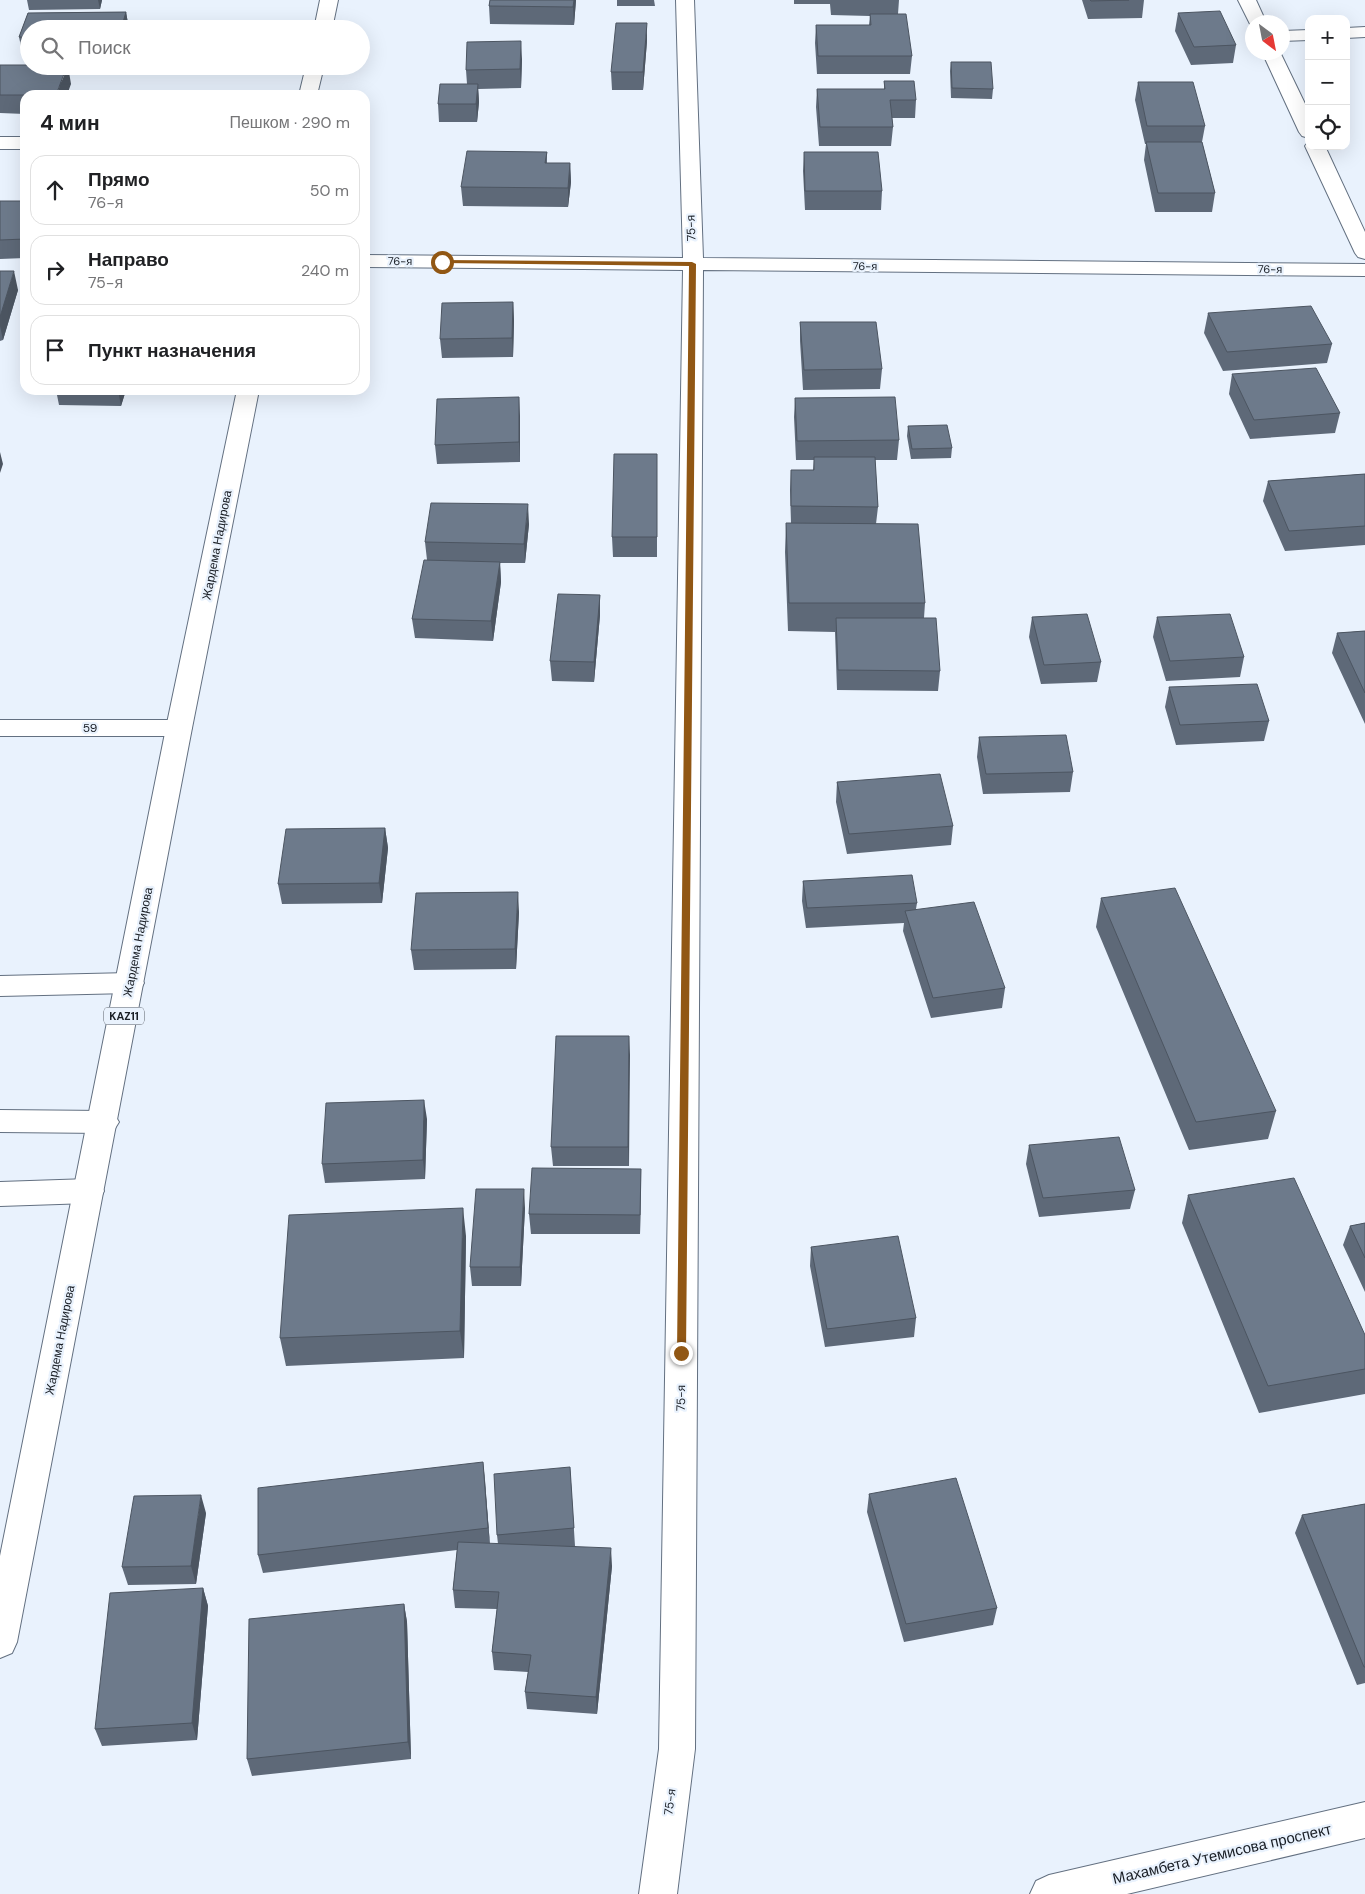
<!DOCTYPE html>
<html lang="ru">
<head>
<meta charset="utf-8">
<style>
	:root { --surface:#fff; --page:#f2f2f2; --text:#202124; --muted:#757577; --line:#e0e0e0 }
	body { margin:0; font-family:"DM Sans",sans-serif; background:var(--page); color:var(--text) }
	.controls { position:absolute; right:15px; top:15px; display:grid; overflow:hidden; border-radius:10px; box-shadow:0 5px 20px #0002 }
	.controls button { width:45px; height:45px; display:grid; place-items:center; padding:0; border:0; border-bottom:1px solid var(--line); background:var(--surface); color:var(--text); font:25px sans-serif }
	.compass { position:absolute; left:1245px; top:15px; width:45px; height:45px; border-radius:50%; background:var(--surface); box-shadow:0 5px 20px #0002; rotate:148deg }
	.stop { position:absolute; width:15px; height:15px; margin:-11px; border:4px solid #915714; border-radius:50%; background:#fff }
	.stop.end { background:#915714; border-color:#fff; box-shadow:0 1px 5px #0008 }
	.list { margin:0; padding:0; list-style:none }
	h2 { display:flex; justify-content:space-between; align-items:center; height:65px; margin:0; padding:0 20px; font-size:21px }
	h2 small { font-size:16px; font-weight:400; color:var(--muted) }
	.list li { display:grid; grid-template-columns:32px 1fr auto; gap:15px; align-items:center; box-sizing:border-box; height:70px; margin:0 10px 10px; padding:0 10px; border:1px solid var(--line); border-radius:15px }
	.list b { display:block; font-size:19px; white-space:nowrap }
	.list p { margin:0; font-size:16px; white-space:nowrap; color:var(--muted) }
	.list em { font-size:16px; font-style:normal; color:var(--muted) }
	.icon { flex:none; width:28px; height:28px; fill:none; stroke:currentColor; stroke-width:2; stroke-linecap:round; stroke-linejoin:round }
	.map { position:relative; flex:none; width:1365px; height:1894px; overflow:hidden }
	.search { position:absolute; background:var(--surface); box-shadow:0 5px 20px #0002; left:20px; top:20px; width:350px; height:55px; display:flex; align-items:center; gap:12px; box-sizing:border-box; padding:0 18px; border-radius:28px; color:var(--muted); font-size:19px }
	.panel { position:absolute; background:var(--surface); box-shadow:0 5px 20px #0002; left:20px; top:90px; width:350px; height:305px; border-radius:15px }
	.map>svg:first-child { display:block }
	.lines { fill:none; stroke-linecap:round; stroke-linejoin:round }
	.minor-casing { stroke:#637081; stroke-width:2 }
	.highway-casing { stroke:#637081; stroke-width:2 }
	.minor { fill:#fff; fill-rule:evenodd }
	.highway { fill:#fff; fill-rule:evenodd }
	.wall { fill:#5e6978 }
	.shaded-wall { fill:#4c5561 }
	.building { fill:#6d7a8b; stroke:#4c5561 }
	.route { fill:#915714 }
	.labels { text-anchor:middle; stroke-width:4.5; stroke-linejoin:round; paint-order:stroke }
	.far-street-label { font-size:11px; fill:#181d24; stroke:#e9f2fd }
	.shield { fill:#e9f2fd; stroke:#575d65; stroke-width:1 }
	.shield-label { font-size:11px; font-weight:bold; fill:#181d24 }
	.street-label { font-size:12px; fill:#181d24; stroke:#e9f2fd }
	.near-street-label { font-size:15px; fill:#181d24; stroke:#e9f2fd }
</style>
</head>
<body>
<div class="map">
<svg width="1365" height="1894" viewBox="0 0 1365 1894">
	<rect width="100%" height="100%" fill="#e9f2fd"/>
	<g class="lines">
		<defs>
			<path id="minor" d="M676 0H694L703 258 1365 264V276L703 270 695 1749 677 1894H639L659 1749 683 270 365 267V255L683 258Z
				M1238 0H1256L1266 22H1252V26H1251Z
				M1365 27V37L1346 38V28Z
				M1309 30V40L1282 41V31Z
				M1262 52H1280L1309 112V138L1302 136 1299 132Z
				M0 137H25V149H0Z
				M1308 142 1309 146H1325L1365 232V259L1358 257 1355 253 1305 146Z
				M0 720H179L188 722 192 728 188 734 179 736H0Z
				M130 973 140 976 144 983 140 990 130 993 0 996V976Z
				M0 1110 104 1111 114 1114 119 1122 114 1130 104 1133 0 1132Z
				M89 1179 100 1183 104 1191 100 1199 89 1203 0 1206V1182Z
				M1365 1802V1838L1127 1894H1030L1036 1881 1049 1875Z"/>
			<path id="highway" d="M320 0H338L332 29H314Z
				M306 66H324L317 95H299Z
				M237 390H259L192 728 17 1642 12 1653 0 1658V1556L166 728Z"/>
		</defs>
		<!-- minor casing -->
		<use href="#minor" class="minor-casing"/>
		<!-- highway casing -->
		<use href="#highway" class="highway-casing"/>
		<!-- minor -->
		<use href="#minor" class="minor"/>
		<!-- highway -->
		<use href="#highway" class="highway"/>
	</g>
	<!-- wall -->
	<path class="wall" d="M27 0H102L100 9 29 10Z
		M490 0H576L574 25 490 24 489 6Z
		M617 0H654L655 6H617Z
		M794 0H899L898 14 912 56 910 74H817L815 43 816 25H869L870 16 831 15 830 4H794Z
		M1082 0H1144L1142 18 1088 19Z
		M126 12 129 29H29V56H23L19 37 28 13Z
		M1178 13 1236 45 1233 63 1191 65 1175 31Z
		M647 41 643 90H612L611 72Z
		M522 59 521 88 478 89 479 102 477 122H439L438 104 467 84 466 70Z
		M951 62 993 89 992 99 951 98 950 71Z
		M0 65 71 84 25 95V114L0 113Z
		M884 81 916 100 915 118H892L893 127 891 146H819L816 107 817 89H884Z
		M1138 82 1205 126 1202 142 1215 193 1212 212H1155L1144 160 1146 144H1145L1135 100Z
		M547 152V163H570L571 182 568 207 463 206 461 187Z
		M804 152 882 191 881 210H805L803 171Z
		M0 201H25V258L0 259Z
		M0 271 18 290 3 340 0 341Z
		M513 302 514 321 513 357 442 358 440 339Z
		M1208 313 1332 344 1327 363 1223 371 1204 333Z
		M800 322 882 369 880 389 803 390 800 341Z
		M1232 374 1340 413 1335 433 1250 439 1229 394Z
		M56 390H126L121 406 59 405Z
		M795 398 899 440 897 460H875L878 507 876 524 925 603 924 618 940 671 938 691 837 690 835 632 788 631 785 552 786 523H791L790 490 791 470H813L814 460H796L794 417Z
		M520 416V462L437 464 435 445Z
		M908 426 952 448 951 458 911 459 907 436Z
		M657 454V557H613L612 537Z
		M1365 474V545L1285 551 1263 501 1268 481Z
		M529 524 525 563H500L501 582 493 641 415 638 412 619 427 560 425 542Z
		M600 595V615L594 682 552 681 550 661Z
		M1032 617 1101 662 1097 682 1041 684 1029 637Z
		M1157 617 1244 657 1240 677 1166 681 1153 637Z
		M1365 631V724L1332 653 1337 633Z
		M1169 687 1269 721 1264 741 1176 745 1165 707Z
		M979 737 1073 772 1070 792 983 794 977 757Z
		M837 782 953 826 951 845 847 854 836 802Z
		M385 828 388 848 382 903 282 904 278 884Z
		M803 881 917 903 916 909 1005 988 1002 1008 931 1018 903 931 904 923 806 928 802 901Z
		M1101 898 1276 1111 1268 1139 1189 1150 1096 927Z
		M519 912 516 969 414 970 411 950Z
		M629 1036V1166H553L551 1147Z
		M427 1119 425 1179 325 1183 322 1164Z
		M1029 1145 1135 1190 1130 1209 1039 1217 1026 1164Z
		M641 1169 640 1234H531L529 1214Z
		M1188 1195 1365 1335V1394L1259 1413 1182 1223Z
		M525 1208 521 1286H472L470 1267Z
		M1365 1223V1292L1343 1245 1350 1226Z
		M466 1236 464 1358 286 1366 280 1338Z
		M811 1247 916 1318 914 1337 825 1347 810 1266Z
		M483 1462 490 1544H498L497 1535 570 1467 575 1546 612 1566 597 1714 527 1709 525 1692 528 1672 494 1670 492 1652 497 1609 455 1608 453 1590 457 1550 263 1573 258 1555Z
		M869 1494 997 1608 993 1625 904 1642 867 1512Z
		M1365 1504V1683L1357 1685 1295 1533 1302 1515Z
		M206 1513 196 1584 128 1585 122 1567Z
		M203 1588 208 1606 197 1740 102 1746 95 1729Z
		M404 1604 407 1622 411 1759 252 1776 247 1759Z"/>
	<!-- shaded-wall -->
	<path class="shaded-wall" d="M98 0H102L100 9Z
		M574 0H576L574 25 573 7Z
		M126 12 129 29H121Z
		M647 23V41L643 90V72Z
		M521 41 522 59 521 88 520 69Z
		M68 66 71 84 67 95H56Z
		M478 84 479 102 477 122 476 104Z
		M570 163 571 182 568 207V188Z
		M14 271 18 290 3 340 0 326V317Z
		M513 302 514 321 513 357 512 338Z
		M118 390H126L121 406Z
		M519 397 520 416V462L519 442Z
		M0 452 3 464 0 473Z
		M528 504 529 524 525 563 524 544Z
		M500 562 501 582 493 641 491 621Z
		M600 595V615L594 682V662Z
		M385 828 388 848 382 903 379 883Z
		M518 892 519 912 516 969 515 949Z
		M629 1036 630 1055 629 1166 628 1147Z
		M424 1100 427 1119 425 1179 423 1160Z
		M641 1169V1188L640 1234V1215Z
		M524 1189 525 1208 521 1286 520 1267Z
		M463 1208 466 1236 464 1358 460 1331Z
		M483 1462 485 1480 490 1546 488 1528Z
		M201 1495 206 1513 196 1584 191 1566Z
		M611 1548 612 1566 597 1714 596 1697Z
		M203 1588 208 1606 197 1740 192 1723Z
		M404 1604 407 1622 411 1759 408 1742Z"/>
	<!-- building -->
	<path class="building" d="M490 0H574L573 7 489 6Z
		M1090 0H1129L1091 1Z
		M1220 11 1236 45 1194 47 1178 13Z
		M126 12 121 29H29V37H19L28 13Z
		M870 14H906L912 56H818L816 25H871Z
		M616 23H647L643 72H611Z
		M521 41 520 69 466 70 467 42Z
		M951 62H991L993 89 952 88Z
		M0 65H29V66H67L56 95H0Z
		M884 81H914L916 100H890L893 127H820L817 89H885Z
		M1138 82H1193L1205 126H1147Z
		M440 84H478L476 104H438Z
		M1146 142H1202L1215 193H1158Z
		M467 151 547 152 545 163H570L568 188 461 187Z
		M804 152H878L882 191H805Z
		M0 201H25V239L0 240Z
		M0 271H14L0 317Z
		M513 302 512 338 440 339 442 303Z
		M1311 306 1332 344 1227 352 1208 313Z
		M800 322H876L882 369 804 370Z
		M1316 368 1340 413 1254 420 1232 374Z
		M519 397V442L435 445 437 399Z
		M895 397 899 440 797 441 795 398Z
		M947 425 952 448 912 449 908 426Z
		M614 454H657V537H612Z
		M814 457H875L878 507 791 506V470H814Z
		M1365 474V526L1289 531 1268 481Z
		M431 503 528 504 524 544 425 542Z
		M786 523 918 524 925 603H789Z
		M424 560 500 562 491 621 412 619Z
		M558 594 600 595 594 662 550 661Z
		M1087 614 1101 662 1044 665 1032 617Z
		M1230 614 1244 657 1170 661 1157 617Z
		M836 618H936L940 671 838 670Z
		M1365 631V693L1337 633Z
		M1257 684 1269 721 1180 725 1169 687Z
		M1066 735 1073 772 986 774 979 737Z
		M940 774 953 826 849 834 837 782Z
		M385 828 379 883 278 884 286 829Z
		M912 875 917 903 807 908 803 881Z
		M1175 888 1276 1111 1196 1122 1101 898Z
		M518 892 515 949 411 950 416 893Z
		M974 902 1005 988 933 998 905 911Z
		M556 1036H629L628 1147H551Z
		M424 1100 423 1160 322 1164 326 1103Z
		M1119 1137 1135 1190 1043 1198 1029 1145Z
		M532 1168 641 1169 640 1215 529 1214Z
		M1294 1178 1365 1335V1369L1268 1386 1188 1195Z
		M476 1189H524L520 1267H470Z
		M463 1208 460 1331 280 1338 289 1215Z
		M1365 1223V1258L1350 1226Z
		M898 1236 916 1318 827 1329 811 1247Z
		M483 1462 488 1528 258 1555V1488Z
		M570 1467 574 1528 497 1535 494 1474Z
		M956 1478 997 1608 906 1624 869 1494Z
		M201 1495 191 1566 122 1567 134 1496Z
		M1365 1504V1667H1364L1302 1515Z
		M458 1542 611 1548 596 1697 525 1692 531 1655 492 1652 499 1592 453 1590Z
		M203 1588 192 1723 95 1729 110 1593Z
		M404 1604 408 1742 247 1759 249 1619Z"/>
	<!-- route -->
	<path class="route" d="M440 260 692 262 696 264 686 1353 681 1357 677 1353 689 266 442 263Z"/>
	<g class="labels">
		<!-- far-street labels -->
		<g class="far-street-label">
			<text transform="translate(400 261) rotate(1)" y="4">76-я</text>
			<text transform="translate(865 266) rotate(1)" y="4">76-я</text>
			<text transform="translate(1270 269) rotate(1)" y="4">76-я</text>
		</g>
		<!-- shield labels -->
		<rect class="shield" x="104" y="1007.5" width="40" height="17" rx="4"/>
		<g class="shield-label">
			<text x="124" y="1020">KAZ11</text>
		</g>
		<!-- street labels -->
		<g class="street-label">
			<text transform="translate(691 228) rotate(-92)" y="4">75-я</text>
			<text transform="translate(217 545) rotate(-79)" y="4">Жардема Надирова</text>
			<text x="90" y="732">59</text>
			<text transform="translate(138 942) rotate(-79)" y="4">Жардема Надирова</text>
			<text transform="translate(60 1340) rotate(-79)" y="4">Жардема Надирова</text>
			<text transform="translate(681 1398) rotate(-89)" y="4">75-я</text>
			<text transform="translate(670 1802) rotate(-83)" y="4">75-я</text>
		</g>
		<!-- near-street labels -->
		<g class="near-street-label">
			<text transform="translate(1222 1854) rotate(-13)" y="5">Махамбета Утемисова проспект</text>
		</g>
	</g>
</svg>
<div class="controls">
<button>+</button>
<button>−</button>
<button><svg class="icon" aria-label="locate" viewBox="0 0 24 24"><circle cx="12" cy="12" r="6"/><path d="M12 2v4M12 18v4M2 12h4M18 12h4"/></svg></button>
</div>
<svg class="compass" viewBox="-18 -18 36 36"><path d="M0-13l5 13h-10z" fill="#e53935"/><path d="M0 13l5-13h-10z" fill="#757577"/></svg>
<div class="stop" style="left:442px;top:262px"></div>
<div class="stop end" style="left:681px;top:1353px"></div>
<div class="search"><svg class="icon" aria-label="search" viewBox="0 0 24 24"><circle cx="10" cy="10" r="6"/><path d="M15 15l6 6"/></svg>Поиск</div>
<section class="panel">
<h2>4 мин<small>Пешком · 290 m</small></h2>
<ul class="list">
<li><svg class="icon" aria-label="ahead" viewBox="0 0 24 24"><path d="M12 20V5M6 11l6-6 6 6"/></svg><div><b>Прямо</b><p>76-я</p></div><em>50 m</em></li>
<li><svg class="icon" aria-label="right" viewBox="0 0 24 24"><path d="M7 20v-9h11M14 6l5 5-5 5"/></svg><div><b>Направо</b><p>75-я</p></div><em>240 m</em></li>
<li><svg class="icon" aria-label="arrive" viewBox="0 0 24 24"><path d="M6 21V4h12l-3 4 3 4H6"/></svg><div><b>Пункт назначения</b></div></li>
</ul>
</section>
</div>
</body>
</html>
